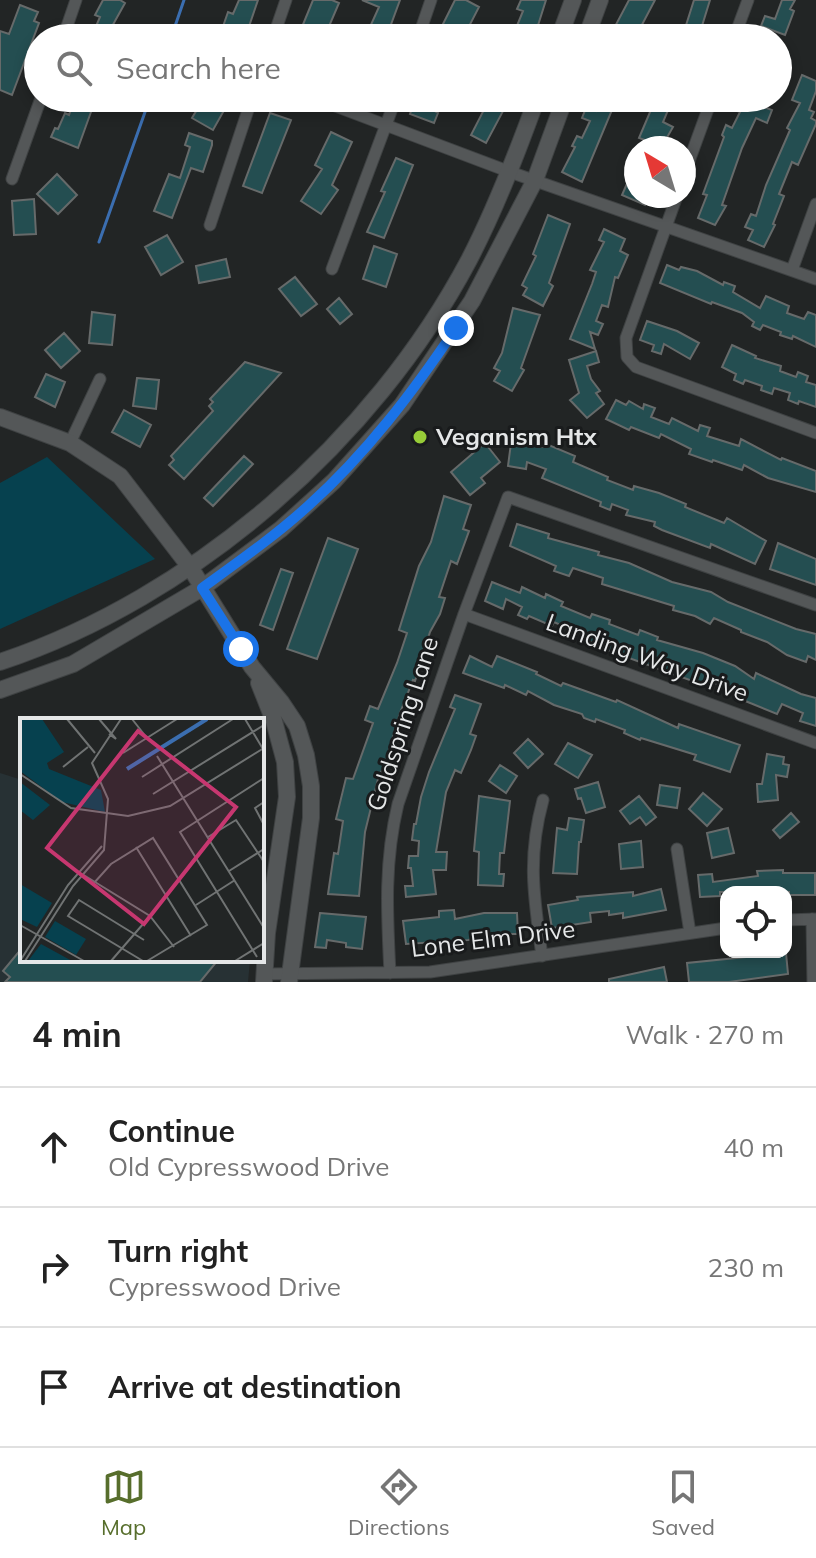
<!DOCTYPE html>
<html lang="en">
<head>
<meta charset="utf-8">
<style>
	:root { --surface:#fff; --page:#f6f6f6; --text:#222; --muted:#767676; --line:#e0e0e0; --accent:#576e2c }
	body { margin:0; font-family:Mulish,sans-serif; background:var(--page); color:var(--text) }
	.controls { position:absolute; right:24px; bottom:24px; display:grid; overflow:hidden; border-radius:16px; box-shadow:0 4px 12px #0003 }
	.controls button { width:72px; height:72px; display:grid; place-items:center; padding:0; border:0; border-bottom:2px solid var(--line); background:var(--surface); color:var(--text); font:40px sans-serif }
	.compass { position:absolute; left:624px; top:136px; width:72px; height:72px; border-radius:50%; background:var(--surface); box-shadow:0 4px 12px #0003; rotate:322deg }
	.stop { position:absolute; width:24px; height:24px; margin:-18px; border:6px solid #1a73e8; border-radius:50%; background:#fff }
	.stop.end { background:#1a73e8; border-color:#fff; box-shadow:0 2px 8px #0008 }
	.list { margin:0; padding:0; list-style:none }
	h2 { display:flex; justify-content:space-between; align-items:center; height:104px; margin:0; padding:0 32px; font-size:34px }
	h2 small { font-size:26px; font-weight:400; color:var(--muted) }
	.list li { display:grid; grid-template-columns:52px 1fr auto; gap:24px; align-items:center; box-sizing:border-box; height:120px; padding:0 32px; border-top:2px solid var(--line) }
	.list b { display:block; font-size:30px; white-space:nowrap }
	.list p { margin:0; font-size:26px; white-space:nowrap; color:var(--muted) }
	.list em { font-size:26px; font-style:normal; color:var(--muted) }
	.icon { flex:none; width:44px; height:44px; fill:none; stroke:currentColor; stroke-width:2; stroke-linecap:round; stroke-linejoin:round }
	.map { position:relative; flex:none; width:816px; height:982px; overflow:hidden }
	.search { position:absolute; background:var(--surface); box-shadow:0 4px 12px #0003; left:24px; right:24px; top:24px; height:88px; display:flex; align-items:center; gap:20px; box-sizing:border-box; padding:0 28px; border-radius:44px; color:var(--muted); font-size:30px }
	.sheet { height:464px; background:var(--surface) }
	nav { display:flex; justify-content:space-around; align-items:center; box-sizing:border-box; height:112px; border-top:2px solid var(--line); background:var(--surface); font-size:22px; color:var(--muted) }
	nav a { display:grid; justify-items:center; gap:4px }
	nav .on { color:var(--accent) }
	.map>svg:first-child { display:block }
	.built { fill:#273134 }
	.green { fill:#06414f }
	.lines { fill:none; stroke-linecap:round; stroke-linejoin:round }
	.stream { stroke:#3b6eb0; stroke-width:3 }
	.building { fill:#244e51; stroke:#666a6a; stroke-width:2 }
	.street-casing { stroke:#3f4243; stroke-width:13 }
	.secondary-casing { stroke:#3f4243; stroke-width:18 }
	.street { stroke:#545758; stroke-width:11 }
	.secondary { stroke:#545758; stroke-width:16 }
	.route { stroke:#1a73e8; stroke-width:10 }
	.poi-dot { fill:#97cc38; stroke:#191b1c; stroke-width:3 }
	.labels { text-anchor:middle; stroke-width:6; stroke-linejoin:round; paint-order:stroke }
	.poi-label { font-size:24px; font-weight:bold; fill:#e5e7e8; stroke:#191b1c; text-anchor:start }
	.street-label { font-size:24px; fill:#e5e7e8; stroke:#191b1c }
	.inset-river { fill:none; stroke:#3b6eb0; stroke-width:4 }
	.inset-road { fill:none; stroke:#707373; stroke-width:2 }
	.view { fill:#c73770; fill-opacity:0.15; stroke:#c73770; stroke-width:4 }
	.inset-edge { fill:none; stroke:#e5e7e8; stroke-width:4 }
</style>
</head>
<body>
<div class="map">
<svg width="816" height="982" viewBox="0 0 816 982">
	<rect width="100%" height="100%" fill="#222525"/>
	<!-- built -->
	<path class="built" d="M0 773 22 780V960H250L248 982H0Z"/>
	<!-- green -->
	<path class="green" d="M47 457 155 559 0 629V483Z"/>
	<g class="lines">
		<!-- stream -->
		<path class="stream" d="M171 38 184 0
			M99 242 150 98"/>
	</g>
	<!-- building -->
	<path class="building" d="M103 0H120L125 3 110 30 129 38H91L100 17 95 15Z
		M239 0H258L245 38H219L228 12 233 14Z
		M313 0H332L339 3 324 38H300L305 28 302 27Z
		M362 0H400L386 38H365L379 7Z
		M455 0H466L479 7 463 38 441 28Z
		M521 0H546L534 38H512L523 11 517 9Z
		M629 0H655L635 38H618L611 34Z
		M694 0H710L702 26 707 28 704 38H682Z
		M782 0H795L790 9 794 11 785 35 761 26 765 16 775 19Z
		M20 5 38 12 34 21 39 23 12 95 0 90V31L9 34Z
		M802 75 816 81V91L809 110 814 112 811 118 816 121V124L798 165 792 162 779 194 784 196 773 224 775 225 764 247 748 240 753 230 745 227 751 214 756 216 766 185 790 130 787 128 800 103 792 100Z
		M75 98H96L78 148 51 137 55 128 58 129 65 113 69 115Z
		M204 98H231L213 130 192 118Z
		M416 98H437L433 110 438 113 434 123 410 114Z
		M490 98H510L486 143 471 135Z
		M601 98H617L582 182 562 172 575 147 572 146 577 136 582 138 590 121 582 118 586 108 596 111Z
		M656 98H685L681 108 671 103 663 122 673 127 661 148H642L645 140 639 138Z
		M747 98H764L761 106 772 110 767 123 756 118 742 148 722 205 726 206 715 225 698 218 707 195 703 194 724 137 722 135 726 125 732 128 740 112 732 109 736 99 745 103Z
		M270 113 291 120 262 193 243 186Z
		M331 132 352 142 332 185 338 190 321 214 301 201 322 169 315 165Z
		M189 133 212 141V145L203 172 191 168 172 218 154 211 169 174 180 178 190 147 185 145Z
		M396 158 413 165 384 238 367 232 385 192 381 191Z
		M636 163V196H649L645 205 622 195Z
		M57 174 77 195 58 214 37 194Z
		M34 199 36 234 14 235 12 201Z
		M548 215 570 224 549 283 553 286 543 306 523 295 527 288 522 285 536 256 533 254Z
		M604 229 625 239 620 251 628 255 618 278 615 277 608 307 602 305 596 321 603 324 598 335 590 332 595 349 570 339 592 284 596 272 590 270 604 242 599 240Z
		M167 235 183 262 161 275 145 247Z
		M374 246 397 254 386 287 363 279Z
		M226 259 230 277 199 283 196 266Z
		M667 265 679 270 681 267 697 271 723 285 724 282 735 286 733 292 760 308 766 296 789 306 787 313 804 319 808 312 816 315V347L793 336 792 339 780 335 781 332 763 325 760 330 752 326 754 322 742 313 712 302 711 304 660 283Z
		M295 277 317 304 301 316 279 289Z
		M339 298 352 314 340 324 327 309Z
		M513 308 540 315 521 368 524 370 512 391 494 381 500 371 494 368 502 353Z
		M92 312 115 315 112 345 89 343Z
		M647 321 677 331 699 343 690 359 664 344 661 354 652 351 654 345 640 340Z
		M64 333 80 351 61 368 45 350Z
		M732 345 756 356 755 358 781 366 780 371 796 377 798 372 808 376 806 382 816 385V407L799 401 798 404 788 400 790 393 774 388 772 394 761 390 762 386 745 380 743 384 734 380 736 374 722 367Z
		M596 351 599 362 587 366 591 379 600 391 596 393 604 404 587 418 570 400 579 393 569 360Z
		M245 362 281 373 184 479 169 465 174 460 171 456 213 411 209 406 213 402 210 399Z
		M46 374 65 382 55 407 35 397Z
		M137 378 159 380 156 409 133 406Z
		M616 400 626 405 629 401 643 409 644 404 655 408 651 417 669 424 672 418 698 431 700 425 710 428 707 436 739 446 741 439 781 460 782 458 816 471V492L768 478 744 465 742 470 713 460 712 462 689 454 691 449 661 434 659 438 631 427 629 430 606 419Z
		M124 410 151 425 140 447 112 432Z
		M485 443 500 462 481 478 485 483 470 495 451 472Z
		M511 443 543 447 544 443 575 456 573 462 608 477 607 480 633 490 634 486 659 493 686 504 685 507 724 523 727 518 766 541 755 564 711 544 710 548 662 530 654 526 655 522 626 515 628 510 612 504 610 510 600 506 601 502 542 478 546 469 527 462 526 469 508 466Z
		M244 456 253 464 213 506 204 498Z
		M444 496 471 505 463 529 469 531 457 564 451 561 439 597 445 598 440 614 430 632 415 681 413 680 400 713 386 761 378 779 365 832 359 896 328 894 334 853 338 854 343 821 336 819 346 778 353 779 373 723 365 720 370 706 378 709 397 663 407 633 399 630 419 566 431 542Z
		M517 524 549 534 548 538 599 552 598 555 629 563 672 582 711 592 728 602 796 629 816 634V660L808 656 806 662 787 655 767 642 741 632V630L714 618 710 624 695 616 673 610 674 606 602 584 603 578 573 568 569 576 554 571 556 566 510 546Z
		M328 538 358 549 317 659 287 649Z
		M778 543 816 559V585L770 569Z
		M281 569 293 573 273 630 260 625Z
		M492 582 520 593 522 587 545 598 546 594 563 602 561 606 590 618 592 614 610 620 609 624 638 635 640 630 658 637 657 640 703 653 735 666 754 679 756 673 801 694 816 698V726L800 721 803 713 782 704 777 714 738 698 712 681 709 687 604 649 605 647 583 639 584 635 554 622 552 626 529 616 527 619 518 615 522 607 506 599 503 609 485 601Z
		M470 656 492 667 497 656 537 672 536 674 561 686 563 683 616 702 617 700 678 728 679 724 740 745 730 772 694 760 696 755 641 738 640 740 624 733 625 730 596 719 595 722 584 718 582 714 554 705 528 691 526 695 505 685 504 688 463 673Z
		M455 695 481 704 470 734 476 736 471 750 461 773 455 770 446 792 436 852H447L446 870H433L436 894 406 897 405 886H413L411 868H408L409 856H418L419 841 412 840 414 824H416L421 797 429 772 455 709 450 707Z
		M528 739 543 754 528 768 514 753Z
		M568 743 592 755 578 778 555 764Z
		M767 754 784 757 783 764 789 765 787 777 776 775 778 800 758 802 757 784H762Z
		M500 765 517 776 506 793 489 781Z
		M598 782 605 807 586 813 581 798 578 799 575 789Z
		M660 785 680 788 677 808 657 805Z
		M703 793 722 809 707 826 689 809Z
		M479 796 510 801 504 853H500L499 874H504L503 886 478 885 479 852 474 851Z
		M639 796 656 817 646 825 640 817 630 824 620 811Z
		M791 813 799 822 780 838 773 830Z
		M569 818 584 820 581 842H579L577 874 553 873 557 828 567 830Z
		M728 828 734 853 712 858 707 833Z
		M641 841 643 867 621 869 619 844Z
		M783 870V873H815V895H789V892H720V896L700 897 698 875 712 874 713 882 758 876 757 871Z
		M661 889 666 910 623 918V913L609 915V911L590 913 591 922 552 928 548 905 578 900 577 897 633 892V896Z
		M454 910 455 919 484 913H517L518 934H498L468 940 406 944 403 921 439 917V911Z
		M320 913 366 917 362 949 346 947V943L327 940 326 948 315 947Z
		M22 948V960H218L200 982H5L10 977 3 971Z
		M786 953 788 974 729 982H689L687 963Z
		M664 967 667 982H609V979Z"/>
	<g class="lines">
		<defs>
			<path id="street" d="M63 38 76 0
				M273 38 286 0
				M418 38 431 0
				M734 38 748 0
				M314 98 510 172 816 279
				M684 175 712 98
				M12 179 41 98
				M677 196 626 338 627 357 636 367 816 433
				M210 225 252 98
				M332 269 396 98
				M792 270 816 204
				M70 443 100 379
				M464 614 816 743
				M677 849 690 933
				M812 919 813 982
				M786 920 816 919
				M542 956C534 898 527 858 543 800
				M390 973C387 914 384 862 398 804L464 614 508 497 816 605
				M264 974 430 972 726 928"/>
			<path id="secondary" d="M559 38 573 0
				M586 38 600 0
				M0 417 70 443 120 476 190 567 252 667 281 702 297 726 306 755 311 786V818L289 982
				M0 662C194 597 373 441 469 260 496 208 517 153 537 98
				M259 683 274 721 285 762 287 797 267 933 264 982
				M0 690 73 664 202 588 281 529 334 481 402 405 472 301 535 180 565 98"/>
		</defs>
		<!-- street casing -->
		<use href="#street" class="street-casing"/>
		<!-- secondary casing -->
		<use href="#secondary" class="secondary-casing"/>
		<!-- street -->
		<use href="#street" class="street"/>
		<!-- secondary -->
		<use href="#secondary" class="secondary"/>
	</g>
	<g class="lines">
		<!-- route -->
		<path class="route" d="M241 649 202 588C238 562 275 536 308 506 366 454 413 392 456 328"/>
	</g>
	<!-- markers -->
	<circle class="poi-dot" cx="420" cy="437" r="8"/>
	<g class="labels">
		<!-- poi labels -->
		<g class="poi-label">
			<text x="436" y="445">Veganism Htx</text>
		</g>
		<!-- street labels -->
		<g class="street-label">
			<text transform="translate(647 658) rotate(20)" y="8">Landing Way Drive</text>
			<text transform="translate(403 724) rotate(-72)" y="8">Goldspring Lane</text>
			<text transform="translate(493 939) rotate(-7)" y="8">Lone Elm Drive</text>
		</g>
	</g>
	<!-- overview -->
	<g transform="translate(20 718)">
		<rect width="244" height="244" fill="#222525"/>
		<path d="M0 1H22L44 34 27 45 29 51 81 72 85 94 42 84 0 53ZM0 64 30 87 13 102 0 92ZM0 166 32 185 17 209 0 201ZM35 203 66 221 56 237 25 219ZM21 226 52 243H8Z" fill="#06414f"/>
		<path class="inset-river" d="M107 51 187 1"/>
		<path class="inset-road" d="M47 1 75 35M79 1 96 21 89 16M112 1 127 20M225 1 243 31M103 35 157 1M137 38 244 210M43 49 68 29M0 56 51 90 108 98 150 88 244 30M122 59 213 1M133 76 244 7M244 84 235 90 244 107M188 119 216 102 244 144M116 129 171 218M209 153 244 131M62 156 130 198 154 229M74 165 91 146 133 120 187 207 127 243M176 187 215 162M0 207 64 243M237 239 160 114 244 60M0 243 48 167 82 128M5 243 53 168 84 132 88 81 72 45 101 1M91 243 130 198M123 243 48 198 59 182 124 222M215 243 244 225"/>
		<path class="view" d="M118 13 216 89 124 206 27 130Z"/>
		<rect width="244" height="244" class="inset-edge"/>
	</g>
</svg>
<div class="controls">
<button><svg class="icon" aria-label="locate" viewBox="0 0 24 24"><circle cx="12" cy="12" r="6"/><path d="M12 2v4M12 18v4M2 12h4M18 12h4"/></svg></button>
</div>
<svg class="compass" viewBox="-18 -18 36 36"><path d="M0-13l5 13h-10z" fill="#e53935"/><path d="M0 13l5-13h-10z" fill="#767676"/></svg>
<div class="stop" style="left:241px;top:649px"></div>
<div class="stop end" style="left:456px;top:328px"></div>
<div class="search"><svg class="icon" aria-label="search" viewBox="0 0 24 24"><circle cx="10" cy="10" r="6"/><path d="M15 15l6 6"/></svg>Search here</div>
</div>
<section class="sheet">
<h2>4 min<small>Walk · 270 m</small></h2>
<ul class="list">
<li><svg class="icon" aria-label="ahead" viewBox="0 0 24 24"><path d="M12 20V5M6 11l6-6 6 6"/></svg><div><b>Continue</b><p>Old Cypresswood Drive</p></div><em>40 m</em></li>
<li><svg class="icon" aria-label="right" viewBox="0 0 24 24"><path d="M7 20v-9h11M14 6l5 5-5 5"/></svg><div><b>Turn right</b><p>Cypresswood Drive</p></div><em>230 m</em></li>
<li><svg class="icon" aria-label="arrive" viewBox="0 0 24 24"><path d="M6 21V4h12l-3 4 3 4H6"/></svg><div><b>Arrive at destination</b></div></li>
</ul>
</section>
<nav>
<a class="on"><svg class="icon" aria-label="map" viewBox="0 0 24 24"><path d="M3 6l6-2 6 2 6-2v14l-6 2-6-2-6 2zM9 4v14M15 6v14"/></svg>Map</a>
<a><svg class="icon" aria-label="directions" viewBox="0 0 24 24"><path d="M12 3l9 9-9 9-9-9zM9 14v-3h6M13 9l2 2-2 2"/></svg>Directions</a>
<a><svg class="icon" aria-label="saved" viewBox="0 0 24 24"><path d="M7 4h10v16l-5-4-5 4z"/></svg>Saved</a>
</nav>
</body>
</html>
